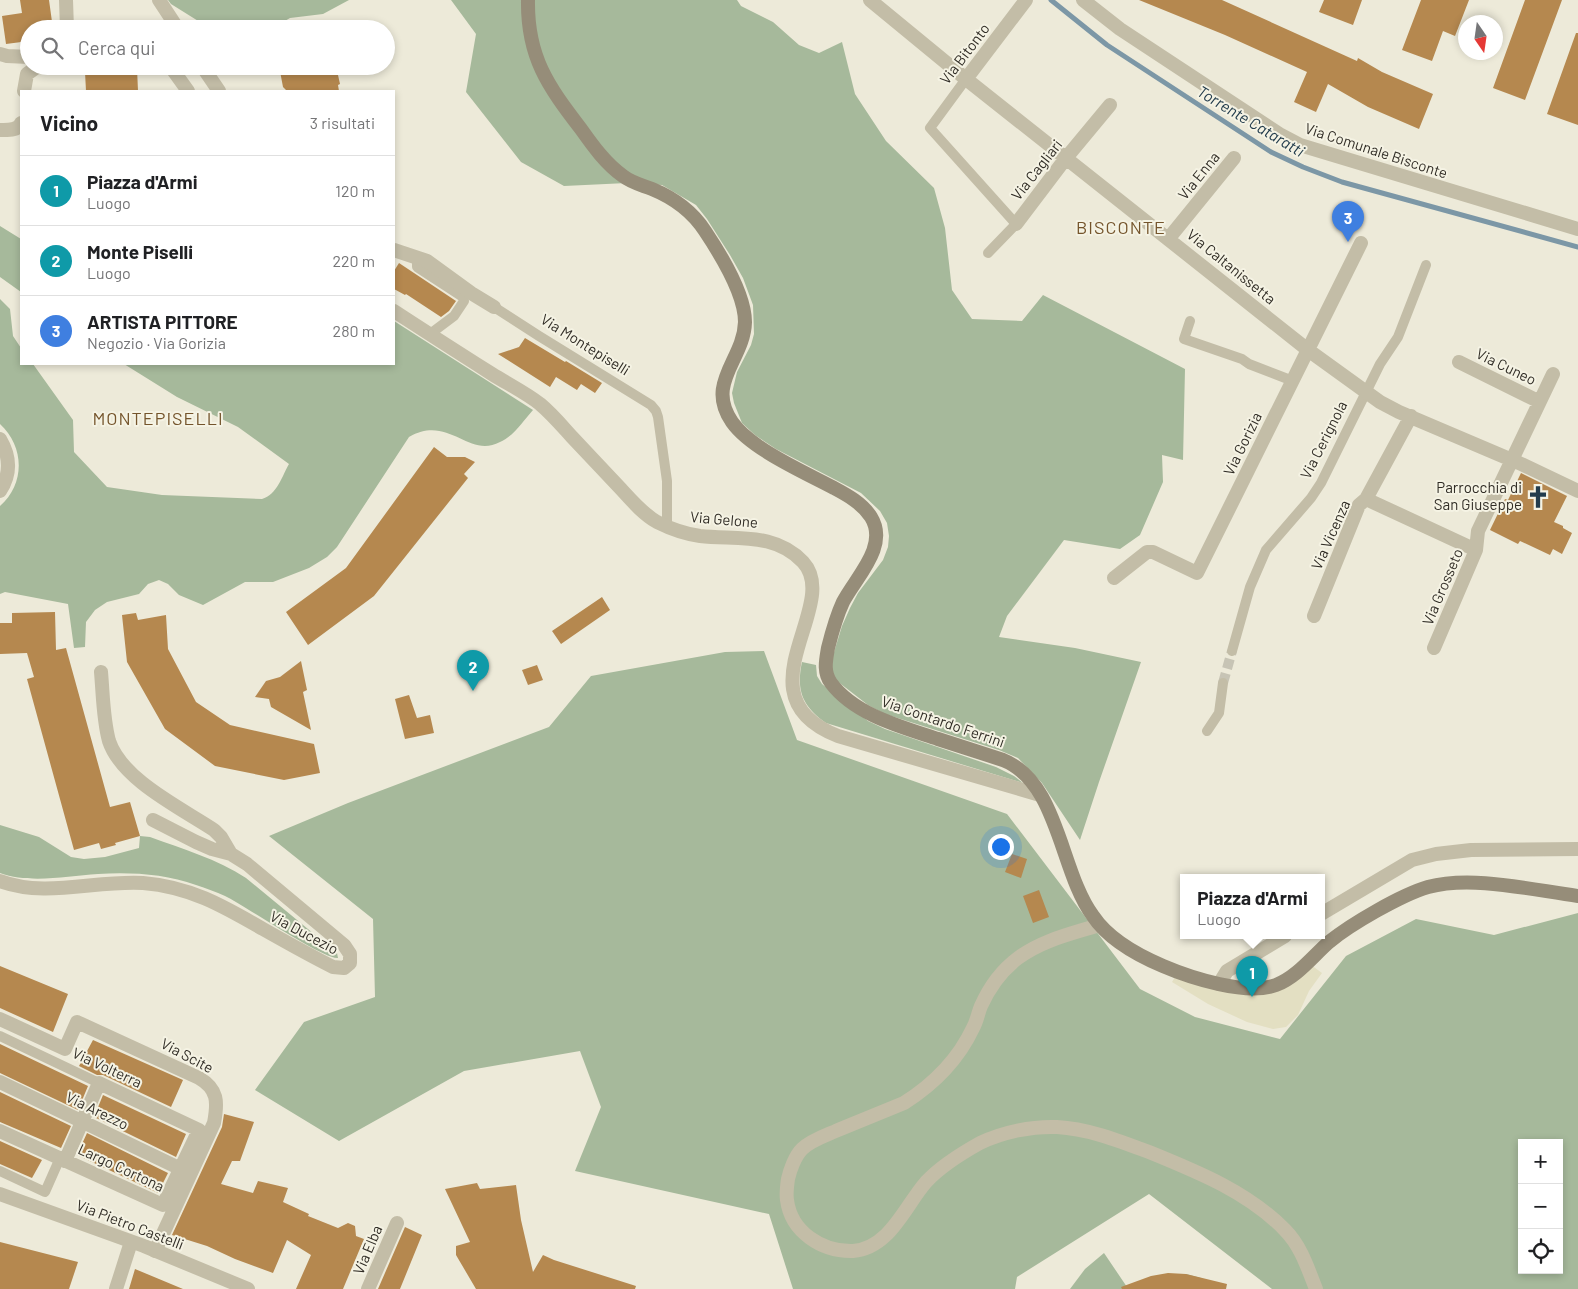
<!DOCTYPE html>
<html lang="it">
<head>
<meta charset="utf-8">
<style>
	:root { --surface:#fff; --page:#f2f2f2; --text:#202124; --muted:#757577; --line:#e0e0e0; --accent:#223c4c }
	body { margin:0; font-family:Barlow,sans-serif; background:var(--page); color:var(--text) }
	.controls { position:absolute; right:15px; bottom:15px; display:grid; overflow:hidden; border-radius:0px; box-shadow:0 2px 8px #0003 }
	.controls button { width:45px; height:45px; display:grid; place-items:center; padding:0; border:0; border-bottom:1px solid var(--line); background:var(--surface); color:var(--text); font:25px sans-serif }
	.compass { position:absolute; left:1458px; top:15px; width:45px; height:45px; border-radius:50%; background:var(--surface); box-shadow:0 2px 8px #0003; rotate:167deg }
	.you { position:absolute; left:1000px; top:846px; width:18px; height:18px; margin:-12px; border:4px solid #fff; border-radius:50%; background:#1a73e8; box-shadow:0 0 0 8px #1a73e833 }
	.badge { display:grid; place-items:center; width:32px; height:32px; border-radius:50%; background:var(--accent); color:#fff; font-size:16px; font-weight:700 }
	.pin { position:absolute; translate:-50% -41px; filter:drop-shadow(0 1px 2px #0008) }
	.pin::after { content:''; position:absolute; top:26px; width:18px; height:15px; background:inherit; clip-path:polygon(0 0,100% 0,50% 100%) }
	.popup { position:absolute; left:1180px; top:874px; width:145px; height:65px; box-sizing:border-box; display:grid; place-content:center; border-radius:0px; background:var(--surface); filter:drop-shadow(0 1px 4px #0005); font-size:16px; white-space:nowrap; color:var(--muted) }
	.popup b { font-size:19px; color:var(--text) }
	.popup::after { content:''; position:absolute; left:50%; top:100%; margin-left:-10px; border:10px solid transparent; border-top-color:var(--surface) }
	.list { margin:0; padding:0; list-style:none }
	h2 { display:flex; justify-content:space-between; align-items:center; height:65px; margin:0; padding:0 20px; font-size:21px }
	h2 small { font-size:16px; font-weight:400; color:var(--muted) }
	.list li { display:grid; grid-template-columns:32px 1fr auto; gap:15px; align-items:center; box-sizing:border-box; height:70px; padding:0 20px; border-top:1px solid var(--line) }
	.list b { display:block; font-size:19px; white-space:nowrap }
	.list p { margin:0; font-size:16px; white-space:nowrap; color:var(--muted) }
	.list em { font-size:16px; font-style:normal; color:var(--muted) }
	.icon { flex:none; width:28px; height:28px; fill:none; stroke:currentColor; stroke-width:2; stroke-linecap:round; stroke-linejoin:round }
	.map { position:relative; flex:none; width:1578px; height:1289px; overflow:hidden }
	.search { position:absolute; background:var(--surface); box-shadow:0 2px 8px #0003; left:20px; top:20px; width:375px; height:55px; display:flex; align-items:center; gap:12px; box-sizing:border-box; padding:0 18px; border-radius:28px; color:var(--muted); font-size:19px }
	.panel { position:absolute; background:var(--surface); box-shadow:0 2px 8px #0003; left:20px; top:90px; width:375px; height:275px; border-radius:0px }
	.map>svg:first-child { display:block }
	.green { fill:#a6b99b; fill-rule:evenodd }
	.plaza { fill:#e3dfc2 }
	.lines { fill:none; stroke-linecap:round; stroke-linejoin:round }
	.stream { stroke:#7c97a6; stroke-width:5 }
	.building { fill:#b5884f }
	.pedestrian-tunnel { stroke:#c7c4b5; stroke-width:10; stroke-dasharray:10 5; stroke-linecap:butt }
	.pedestrian { stroke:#c3bda7; stroke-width:10 }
	.minor { stroke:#c3bda7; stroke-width:14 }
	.tertiary { stroke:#c3bda7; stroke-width:14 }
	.secondary { stroke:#968d79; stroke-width:14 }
	.labels { text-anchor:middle; stroke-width:4; stroke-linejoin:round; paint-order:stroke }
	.street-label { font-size:15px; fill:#312d26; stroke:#f5f3e4 }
	.poi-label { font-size:15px; fill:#312d26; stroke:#f5f3e4; text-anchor:end }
	.water-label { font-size:16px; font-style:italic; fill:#223c4c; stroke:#f5f3e4 }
	.quarter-label { font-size:18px; letter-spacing:1px; fill:#74542b; stroke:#f5f3e4 }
</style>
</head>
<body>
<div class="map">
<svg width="1578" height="1289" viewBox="0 0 1578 1289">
	<rect width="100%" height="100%" fill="#edead9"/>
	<!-- green -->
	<path class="green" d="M168 0H349L323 14 290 18 278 25 277 29H211L171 4Z
		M451 0H737L741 6 773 22 799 45 819 53 842 42 855 94 886 141 934 188 945 228 952 290 972 319 1022 321 1043 295 1185 369 1183 460 1162 455 1163 482 1140 535 1120 549 1064 540 1007 616 999 637 1075 648 1141 662 1099 782 1080 840 1042 783 1018 758 999 750 885 714 868 705 837 681 832 674 831 662 842 626 850 608 858 593 883 560 888 547 889 536 887 523 880 511 861 493 776 449 755 435 742 423 734 403 732 393 737 372 751 345 754 334 753 305 743 278 730 255 707 219 696 205 662 185 627 183 564 186 521 162 466 92 476 34Z
		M0 226 21 239V292L0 277Z
		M0 299 10 309 13 336 21 348V364H33L73 420 74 452 107 487 162 495 262 499C277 495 282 476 289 464L238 427 177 397 124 364H394V321L533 410C523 421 514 436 500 442 468 459 449 414 409 437L337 547 327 557 309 568 273 582H245L203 605 179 595 168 584 159 580 148 584 139 594 107 602 95 610 86 622 85 647 74 648 68 604 5 592 0 594V506C25 484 25 447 0 424Z
		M764 651 797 740 1007 814 1140 989 1195 1017 1280 1039 1346 956 1416 919 1494 935 1578 913V1289H1272L1149 1194 1017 1277 1015 1289H793L769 1214 575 1171 601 1107 580 1051 464 1071 339 1141 255 1090 304 1022 375 997 373 919 269 836 348 803 549 727 591 676 725 652ZM1522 1143H1559V1270H1522Z
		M802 662 816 665 817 676 822 684 868 721 885 729 996 767 1014 776 1023 783 826 723C802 706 796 690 802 662Z
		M0 825 39 837 71 857 84 859 105 857 139 848 140 836 150 837C183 849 217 859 246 878L337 953 338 958C324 960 244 905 225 896 216 892 206 888 196 885 165 874 131 872 98 874 67 876 30 884 0 873Z
		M1104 1253 1127 1287 1186 1274 1201 1278 1222 1289H1070L1085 1269Z"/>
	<!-- plaza -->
	<path class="plaza" d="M1307 962 1322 973 1309 991 1298 1015 1286 1027 1273 1029 1247 1022 1208 1004 1172 982 1178 972 1260 989Z"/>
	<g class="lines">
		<!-- stream -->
		<path class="stream" d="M1051 0 1107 45 1271 152 1303 167 1342 182 1578 247"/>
	</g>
	<!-- building -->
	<path class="building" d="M20 0H49L53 29H29V41L6 44 2 16 22 13Z
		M1139 0H1222L1357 61 1358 58 1382 72 1433 94 1419 129 1368 107 1328 84 1316 112 1294 102 1307 72 1225 35Z
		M1324 0H1362L1353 25 1319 12Z
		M1421 0H1469L1455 36 1443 31 1432 61 1402 50Z
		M1525 0H1562L1525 100 1493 88Z
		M1576 33H1578V125L1547 114Z
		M279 66H336L340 84 338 85 339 91H287L283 87Z
		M137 68 138 91H86L85 72Z
		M399 263 456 301 449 311 441 317 406 294 405 295 394 289V271Z
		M525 338 565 362 566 361 602 383 595 393 581 384 577 390 556 377 550 387 498 354 519 347Z
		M434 447 447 457H465L475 462 464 474 468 478 374 596 308 645 286 612 346 568Z
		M1521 473 1567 496 1554 522 1563 526V528L1572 533 1562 554 1553 549 1550 555 1520 541 1518 544 1490 530 1505 499 1508 500Z
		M602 597 610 610 561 644 552 631Z
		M55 612 56 650 66 648 110 807 130 802 140 836 115 843 116 845 101 849 99 843 74 850 27 679 34 677 27 653 0 654V623H12V613Z
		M136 613 138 620 166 615 168 649 196 702 230 725 314 744 320 773 284 780 215 766 165 729 127 662 122 615Z
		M301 661 307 690 303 692 311 730 271 707 269 699 255 697 266 681 280 677Z
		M537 665 543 680 528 685 522 670Z
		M409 695 417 718 430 715 434 733 405 739 395 699Z
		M1012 854 1027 859 1021 878 1005 872Z
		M1039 890 1049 917 1033 923 1023 896Z
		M0 966 68 994 53 1032 0 1008Z
		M93 1040 183 1080 171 1107 103 1075H97L79 1066Z
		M0 1044 88 1086 78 1110 0 1073Z
		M0 1092 71 1126 61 1148 0 1122Z
		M103 1095 186 1134 176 1157 94 1117Z
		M224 1114 254 1122 240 1161H232L221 1184 253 1193 258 1181 288 1188 283 1202 309 1214 308 1216 338 1228 348 1223 355 1226 356 1236 364 1239 343 1289H296L311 1255 287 1240 273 1273 235 1259 207 1246 172 1235 222 1127Z
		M87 1133 168 1173 158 1193 77 1155Z
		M0 1141 42 1160 32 1178 0 1164Z
		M477 1183 480 1189 516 1185 521 1220 533 1272 543 1255 554 1260 636 1286 635 1289H476L456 1255V1246L470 1242 445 1189Z
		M405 1227 422 1235 400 1289H378Z
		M0 1242 78 1262 69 1289H0Z
		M135 1269 183 1289H129Z
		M1168 1273 1186 1274 1227 1284 1226 1289H1122L1121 1287 1151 1276Z"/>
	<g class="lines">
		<!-- pedestrian-tunnel -->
		<path class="pedestrian-tunnel" d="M1223 683 1232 651"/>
		<!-- pedestrian -->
		<path class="pedestrian" d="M966 79 930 128 1016 224 988 253
			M417 257V267L463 297 464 301 454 316 430 334
			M494 307 539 336 651 405 656 411 658 417 667 481V527
			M1190 321 1184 339 1242 359 1249 364 1293 381
			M1232 651 1250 587 1266 550 1311 498 1321 483 1380 364 1398 337 1426 265
			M1207 731 1219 713 1223 683
			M0 1036 99 1083
			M0 1171 45 1192 60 1158"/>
		<!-- minor -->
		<path class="minor" d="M66 0 67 29
			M159 0 178 29
			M870 0 966 79 1308 350 1380 402 1399 412 1519 463 1578 491
			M0 54 7 56 29 57
			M170 66 188 91
			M202 66 219 91
			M966 79 1026 0
			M24 91 27 74 38 66
			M0 130C8 130 18 131 21 123
			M1016 224 1066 158 1110 105
			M1169 238 1234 158
			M394 250 427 261 471 293 494 307
			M394 311C426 332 459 353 492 374 508 384 526 393 540 404 552 414 562 426 572 437 588 454 605 472 621 489 632 501 643 514 657 522 671 529 685 534 700 536 737 540 775 532 803 562 843 605 736 696 838 736L1040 795
			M1459 362 1538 401
			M0 439C10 456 11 474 0 491
			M1366 499 1476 550
			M1114 578 1147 552H1153L1197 573 1361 243
			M1314 616 1359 505 1366 499 1411 416
			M1434 648 1476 550 1478 531 1553 374
			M101 672C103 694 103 719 109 741 122 780 181 808 214 830L221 837 231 854
			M0 881C45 898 96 880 143 883 191 887 223 906 263 929 286 942 309 955 333 967L344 968 350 963V954L344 945 247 864 231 854 212 849 196 842 153 820
			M0 1019 65 1049 77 1022 199 1078C218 1089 218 1102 214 1123L155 1251
			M0 1082 181 1169
			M0 1131 163 1205 199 1130 99 1083 65 1161
			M116 1289 131 1242
			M368 1289 397 1223"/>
		<!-- tertiary -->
		<path class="tertiary" d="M1083 0 1120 29 1281 135 1300 145 1578 229
			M1321 914 1412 860 1436 854 1471 850 1578 849
			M1099 925C1071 934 1042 940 1018 958 1002 970 989 988 981 1006 978 1013 977 1021 973 1028 958 1060 934 1084 904 1103 882 1112 860 1121 838 1130 827 1135 811 1140 802 1149 795 1156 790 1170 788 1179 787 1186 786 1194 787 1200 791 1232 822 1252 853 1251 890 1248 905 1206 926 1182 940 1167 962 1153 980 1143 1003 1132 1032 1126 1057 1127 1090 1129 1119 1141 1149 1152 1198 1172 1248 1192 1285 1230 1301 1246 1308 1269 1316 1289
			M1219 984 1227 971 1285 936
			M0 1194 144 1246 248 1289"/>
		<!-- secondary -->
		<path class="secondary" d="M528 0C527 57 548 86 581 129 593 146 606 164 623 176 632 183 642 185 652 189 674 198 692 211 705 231 721 255 745 294 745 322 744 360 705 383 732 422 751 449 804 472 834 488 847 495 862 503 871 517 889 546 856 577 843 602 836 617 832 632 828 648 826 660 823 672 831 683 855 715 902 727 938 739 959 746 981 753 1003 760 1059 782 1060 872 1093 916 1109 940 1137 955 1163 966 1191 978 1247 996 1276 985 1297 977 1313 956 1329 942 1351 924 1401 895 1428 887 1472 875 1532 890 1578 896"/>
	</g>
	<!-- icons -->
	<defs>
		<symbol id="church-bare" viewBox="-9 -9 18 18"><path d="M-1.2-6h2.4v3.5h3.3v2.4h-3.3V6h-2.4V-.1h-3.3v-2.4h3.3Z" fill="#223c4c" stroke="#f5f3e4" stroke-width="2.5" paint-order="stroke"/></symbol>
	</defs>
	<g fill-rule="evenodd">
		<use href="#church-bare" x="1522" y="481" width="32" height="32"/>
	</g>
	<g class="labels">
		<!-- street labels -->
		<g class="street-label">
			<text transform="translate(965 54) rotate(-53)" y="5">Via Bitonto</text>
			<text transform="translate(1376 151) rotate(18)" y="5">Via Comunale Bisconte</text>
			<text transform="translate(1037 170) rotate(-52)" y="5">Via Cagliari</text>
			<text transform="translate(1199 176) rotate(-51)" y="5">Via Enna</text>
			<text transform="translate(1231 267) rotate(39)" y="5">Via Caltanissetta</text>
			<text transform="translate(585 345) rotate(32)" y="5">Via Montepiselli</text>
			<text transform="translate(1506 367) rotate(26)" y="5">Via Cuneo</text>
			<text transform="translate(1324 440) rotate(-63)" y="5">Via Cerignola</text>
			<text transform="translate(1243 444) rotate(-64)" y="5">Via Gorizia</text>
			<text transform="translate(724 520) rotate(5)" y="5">Via Gelone</text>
			<text transform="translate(1331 535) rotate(-66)" y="5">Via Vicenza</text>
			<text transform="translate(1443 587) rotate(-67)" y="5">Via Grosseto</text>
			<text transform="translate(943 722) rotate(19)" y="5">Via Contardo Ferrini</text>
			<text transform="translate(304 933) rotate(28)" y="5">Via Ducezio</text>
			<text transform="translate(187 1056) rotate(28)" y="5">Via Scite</text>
			<text transform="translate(107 1068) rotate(25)" y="5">Via Volterra</text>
			<text transform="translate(97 1111) rotate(26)" y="5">Via Arezzo</text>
			<text transform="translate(121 1168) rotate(25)" y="5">Largo Cortona</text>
			<text transform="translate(130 1225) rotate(21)" y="5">Via Pietro Castelli</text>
			<text transform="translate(368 1250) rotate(-67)" y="5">Via Elba</text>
		</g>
		<!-- poi labels -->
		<g class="poi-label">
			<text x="1522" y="493">Parrocchia di<tspan x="1522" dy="17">San Giuseppe</tspan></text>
		</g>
		<!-- water labels -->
		<g class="water-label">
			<text transform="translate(1251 121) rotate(31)" y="6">Torrente Cataratti</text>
		</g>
		<!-- quarter labels -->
		<g class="quarter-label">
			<text x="1121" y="234">BISCONTE</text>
			<text x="158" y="425">MONTEPISELLI</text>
		</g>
	</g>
</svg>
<div class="controls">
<button>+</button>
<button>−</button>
<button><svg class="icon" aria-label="locate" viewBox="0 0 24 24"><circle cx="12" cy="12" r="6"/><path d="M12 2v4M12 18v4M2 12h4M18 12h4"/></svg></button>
</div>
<svg class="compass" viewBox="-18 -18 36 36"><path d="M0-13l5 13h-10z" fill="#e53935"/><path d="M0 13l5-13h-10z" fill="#757577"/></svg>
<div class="you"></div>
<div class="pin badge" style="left:1252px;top:997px;background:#0f9aa8">1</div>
<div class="popup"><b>Piazza d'Armi</b>Luogo</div>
<div class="pin badge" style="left:473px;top:691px;background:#0f9aa8">2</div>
<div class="pin badge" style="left:1348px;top:242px;background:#3f7fe0">3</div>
<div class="search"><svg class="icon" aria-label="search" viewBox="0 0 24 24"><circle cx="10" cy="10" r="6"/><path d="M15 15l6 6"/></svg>Cerca qui</div>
<section class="panel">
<h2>Vicino<small>3 risultati</small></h2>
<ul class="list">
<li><span class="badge" style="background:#0f9aa8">1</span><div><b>Piazza d'Armi</b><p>Luogo</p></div><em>120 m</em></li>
<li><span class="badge" style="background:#0f9aa8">2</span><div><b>Monte Piselli</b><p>Luogo</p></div><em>220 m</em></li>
<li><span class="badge" style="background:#3f7fe0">3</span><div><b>ARTISTA PITTORE</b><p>Negozio · Via Gorizia</p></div><em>280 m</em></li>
</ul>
</section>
</div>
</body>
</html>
